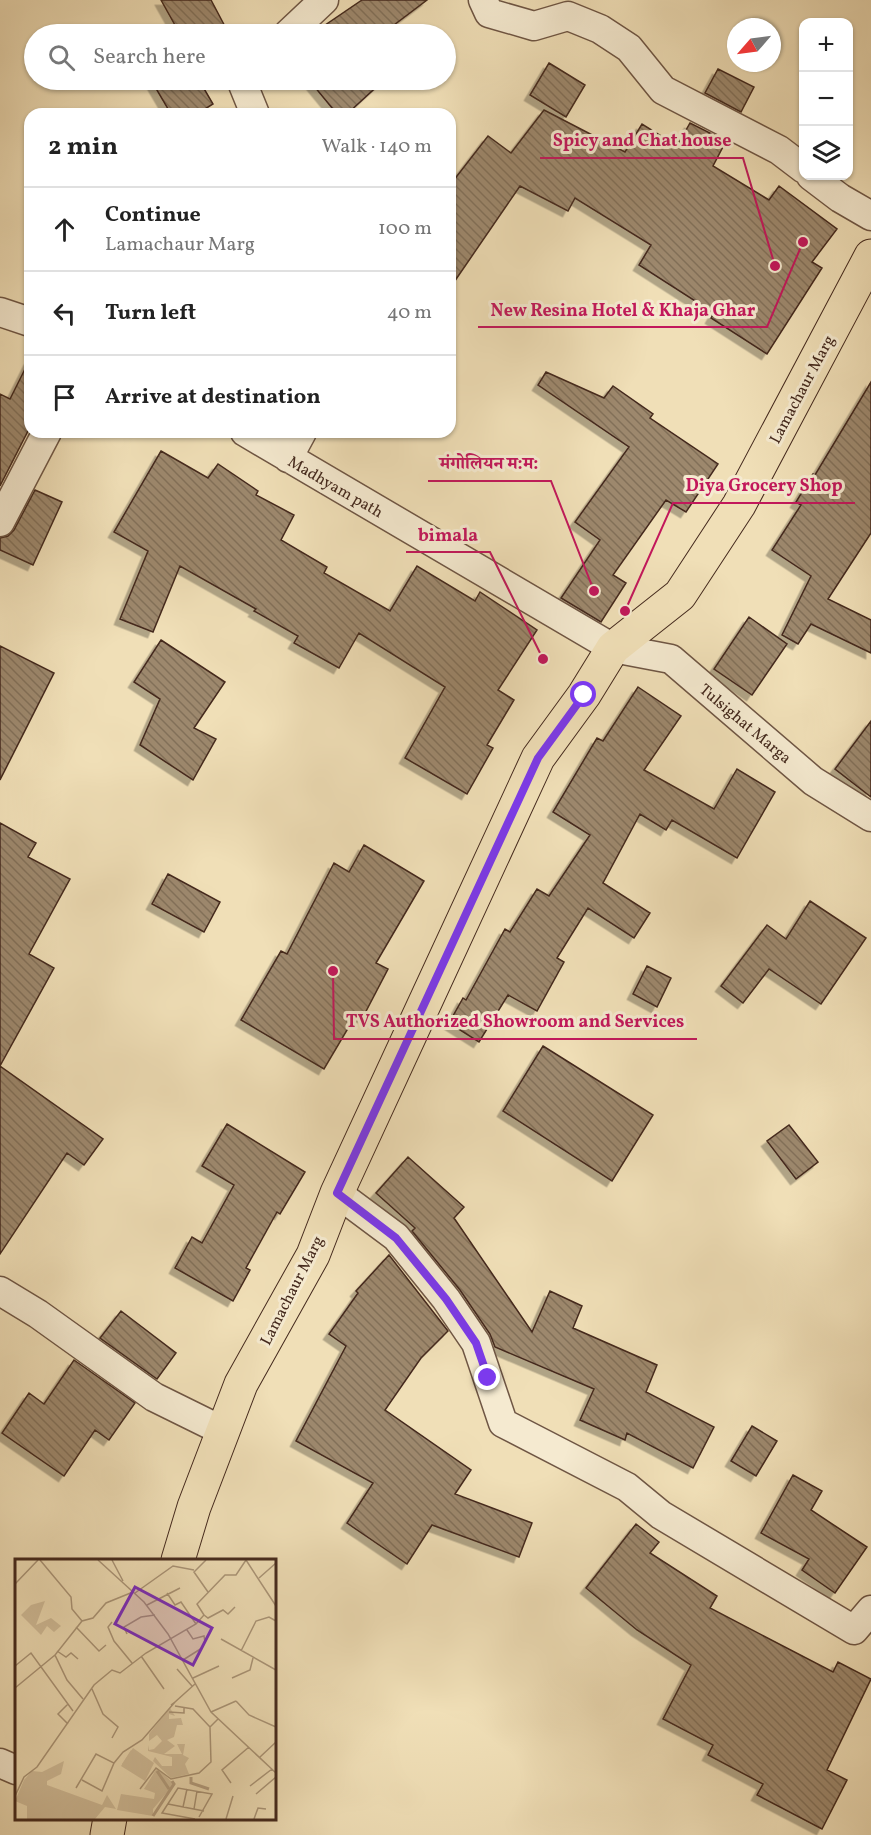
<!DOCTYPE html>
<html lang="en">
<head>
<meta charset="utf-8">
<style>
	:root { --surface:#fff; --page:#f2f2f2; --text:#222; --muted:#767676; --line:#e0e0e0 }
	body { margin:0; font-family:Vollkorn,"Noto Serif Devanagari",serif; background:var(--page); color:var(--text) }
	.controls { position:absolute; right:18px; top:18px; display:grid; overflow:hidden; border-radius:12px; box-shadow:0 2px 4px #0004 }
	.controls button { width:54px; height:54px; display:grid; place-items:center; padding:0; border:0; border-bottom:2px solid var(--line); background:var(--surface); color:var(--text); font:30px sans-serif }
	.compass { position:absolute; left:727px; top:18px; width:54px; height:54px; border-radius:50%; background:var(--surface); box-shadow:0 2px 4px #0004; rotate:242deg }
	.stop { position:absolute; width:18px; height:18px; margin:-14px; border:4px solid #7c3aed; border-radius:50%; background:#fff }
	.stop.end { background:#7c3aed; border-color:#fff; box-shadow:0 2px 6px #0008 }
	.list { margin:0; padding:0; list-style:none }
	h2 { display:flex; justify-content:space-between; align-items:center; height:78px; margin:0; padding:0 24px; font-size:26px }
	h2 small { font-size:20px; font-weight:400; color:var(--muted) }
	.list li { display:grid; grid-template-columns:39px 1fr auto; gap:18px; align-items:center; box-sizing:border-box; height:84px; padding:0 24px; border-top:2px solid var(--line) }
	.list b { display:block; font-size:22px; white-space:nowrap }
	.list p { margin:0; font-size:20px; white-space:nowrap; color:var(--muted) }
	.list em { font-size:20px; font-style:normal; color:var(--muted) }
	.icon { flex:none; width:33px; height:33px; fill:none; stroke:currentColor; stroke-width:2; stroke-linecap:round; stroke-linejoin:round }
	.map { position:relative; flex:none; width:871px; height:1835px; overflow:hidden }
	.search { position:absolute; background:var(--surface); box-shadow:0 2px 4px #0004; left:24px; top:24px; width:432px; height:66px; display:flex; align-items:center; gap:15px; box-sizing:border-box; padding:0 21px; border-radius:33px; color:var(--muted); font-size:22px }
	.panel { position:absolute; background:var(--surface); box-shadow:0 2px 4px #0004; left:24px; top:108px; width:432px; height:330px; border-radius:18px }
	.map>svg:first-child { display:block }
	.building { fill:url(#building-back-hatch); stroke:#44291d; stroke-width:1.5; filter:url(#shadow) }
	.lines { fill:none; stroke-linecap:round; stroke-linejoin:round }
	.street-casing { stroke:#6f5644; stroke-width:31 }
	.primary-casing { stroke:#44291d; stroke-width:35 }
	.street { stroke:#f5ead0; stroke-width:28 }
	.primary { stroke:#f0dfb7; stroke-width:33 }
	.route { stroke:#7c3aed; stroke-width:8 }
	.labels { text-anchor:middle; stroke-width:6; stroke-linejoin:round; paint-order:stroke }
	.street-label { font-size:16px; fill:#44291d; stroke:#f5ead0 }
	.inset-river { fill:none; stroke:#b6a183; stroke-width:3 }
	.inset-road { fill:none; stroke:#ab9679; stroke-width:1.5 }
	.view { fill:#7b2cbf; fill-opacity:0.15; stroke:#7b2cbf; stroke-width:3 }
	.inset-edge { fill:none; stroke:#44291d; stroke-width:3 }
	.leader { fill:none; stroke:#c2185b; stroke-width:2 }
	.callout-dot { fill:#c2185b; stroke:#f5ead0; stroke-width:2 }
	.callout-label { font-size:18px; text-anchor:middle; font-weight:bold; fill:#c2185b; stroke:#f5ead0; stroke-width:6; stroke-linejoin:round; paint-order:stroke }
</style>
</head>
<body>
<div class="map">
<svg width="871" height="1835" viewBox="0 0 871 1835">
	<defs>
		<pattern id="building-back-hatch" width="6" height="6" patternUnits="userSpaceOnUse" patternTransform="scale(1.5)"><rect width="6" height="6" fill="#9d886d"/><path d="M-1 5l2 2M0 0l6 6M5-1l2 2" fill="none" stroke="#826f59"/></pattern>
		<filter id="shadow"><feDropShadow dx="-5.5" dy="5.5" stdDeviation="0" flood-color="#0004"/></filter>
	</defs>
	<rect width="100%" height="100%" fill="#f0dfb7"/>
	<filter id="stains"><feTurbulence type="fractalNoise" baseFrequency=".00333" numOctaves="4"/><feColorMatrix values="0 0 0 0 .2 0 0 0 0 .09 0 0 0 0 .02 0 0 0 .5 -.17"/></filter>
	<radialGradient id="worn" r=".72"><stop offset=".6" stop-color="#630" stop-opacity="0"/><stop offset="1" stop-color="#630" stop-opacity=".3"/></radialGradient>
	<!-- building -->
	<path class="building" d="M161 0H211L229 34H180Z
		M362 0H427L382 34H312Z
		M549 63 585 85 566 117 530 95Z
		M718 69 754 87 741 112 705 93Z
		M151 80H199L213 104 197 114H171Z
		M309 80H384L347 114H337Z
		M544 110 625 152 642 124 677 146 690 123 726 141 713 166 769 200 779 186 837 229 812 262 822 268 767 354 711 318 714 313 639 265 651 245 575 198 568 211 520 186 450 288V185L488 136 511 153Z
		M30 359V427L0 486V394L10 399Z
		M546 372 604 398 613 386 653 414 650 418 718 464 686 512 666 500 613 575 626 583 601 622 561 598 600 540 575 522 629 447 538 385Z
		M871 382V533L828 599 871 620V653L811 624 798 644 782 635 811 576 772 550 801 505 796 502 813 474 815 475Z
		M161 451 208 478 218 464 258 491 256 495 294 515 281 540 327 567 324 573 390 611 417 566 475 601 480 592 537 630 498 690 514 700 487 745 493 748 467 794 405 758 445 687 359 633 339 668 294 643 298 636 254 611 256 609 180 566 153 632 120 619 148 551 114 532Z
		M35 490 62 502 33 565 0 550V538L8 536 14 530Z
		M749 617 787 644 752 695 714 669Z
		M161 640 225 682 194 728 216 739 193 780 140 745 160 699 134 682Z
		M0 646 54 673 0 780Z
		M638 687 681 716 644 770 714 809 737 769 775 792 737 858 672 820 666 830 640 814 603 883 650 913 634 938 588 908 557 958 564 962 537 1011 508 995 479 1042 449 1023 463 998 466 1000 505 929 510 932 537 889 549 896 590 835 553 812 597 738 603 741Z
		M871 721V797L835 769Z
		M0 823 36 843 28 857 70 879 29 954 54 968 0 1066 103 1139 84 1165 67 1153 0 1254Z
		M364 845 424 881 376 963 388 969 363 1017 357 1013 324 1069 241 1020 281 951 287 954 334 863 349 872Z
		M168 874 220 902 204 932 152 904Z
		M810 901 866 938 821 1004 769 969 743 1003 721 986 767 925 786 939Z
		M647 966 671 978 657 1007 633 994Z
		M543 1046 653 1115 612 1181 503 1111Z
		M227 1124 305 1172 280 1214 277 1212 246 1268 250 1270 233 1301 175 1268 192 1237 202 1243 234 1185 202 1166Z
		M789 1125 818 1162 796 1179 767 1141Z
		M408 1157 464 1207 454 1218 532 1332 550 1291 582 1306 573 1328 657 1365 646 1392 714 1427 693 1468 627 1433 625 1440 580 1420 594 1389 495 1347 490 1334 460 1290 412 1231 415 1228 376 1193Z
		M389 1255 448 1331 421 1358 385 1410 471 1470 455 1494 532 1523 519 1557 432 1525 407 1564 347 1523 373 1483 296 1441 346 1346 329 1334 358 1293 356 1291Z
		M121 1311 176 1353 157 1379 100 1338Z
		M74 1360 135 1403 109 1440 95 1430 64 1476 2 1433 29 1393 44 1404Z
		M752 1426 777 1441 756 1476 731 1461Z
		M793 1475 822 1491 811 1510 867 1547 835 1593 802 1570 809 1559 761 1533Z
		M636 1524 659 1542 650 1553 717 1596 710 1608 833 1672 838 1662 871 1679 827 1770 847 1780 822 1829 757 1795 763 1784 708 1755 713 1745 663 1719 691 1665 637 1630 586 1588Z"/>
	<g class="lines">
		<defs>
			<path id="street" d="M483 0 489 13 534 26 568 16 600 29 629 48 663 90 779 150 804 169
				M288 34 324 0
				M245 80 242 82 255 114
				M811 176 840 198 871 216
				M0 312 30 322
				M245 432 613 648 671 659 813 781 871 817
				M288 458 302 432
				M0 522 47 432
				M337 1193 396 1237 446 1299 476 1343 503 1423 627 1487 661 1515 854 1630 871 1610
				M0 1291 38 1314 154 1397 223 1431
				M0 1763 16 1770"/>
			<path id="primary" d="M178 1560 194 1507 241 1384 313 1255 337 1193 538 758 584 695 613 648 680 595 739 505 871 256
				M107 1835 110 1818"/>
		</defs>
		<!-- street casing -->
		<use href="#street" class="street-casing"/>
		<!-- primary casing -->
		<use href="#primary" class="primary-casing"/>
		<!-- street -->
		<use href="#street" class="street"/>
		<!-- primary -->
		<use href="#primary" class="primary"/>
	</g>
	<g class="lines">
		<!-- route -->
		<path class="route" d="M488 1378 476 1343 446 1299 396 1238 337 1193 538 758 584 695"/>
	</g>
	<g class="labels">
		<!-- street labels -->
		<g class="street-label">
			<text transform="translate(801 389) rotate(-62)" y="6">Lamachaur Marg</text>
			<text transform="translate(336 486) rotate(30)" y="6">Madhyam path</text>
			<text transform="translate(746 723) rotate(40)" y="6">Tulsighat Marga</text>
			<text transform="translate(291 1290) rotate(-63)" y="6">Lamachaur Marg</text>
		</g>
	</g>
	<!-- overview -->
	<g transform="translate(15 1559)">
		<rect width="261" height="261" fill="#f0dfb7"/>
		<path d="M155 149 160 157 154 155V160L166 159 168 166H177H162L159 178 152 181 160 187 149 195H167L162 185H170L168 196 174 199 170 205 174 215 156 219 138 202 140 198 147 207H157V198L133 192V186L134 191 139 190 147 182 142 176 134 182V175ZM49 202 46 215 32 222V226L87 246 92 236 101 250 90 248 80 260H12V247L0 242 9 221 17 212 27 213ZM142 209 159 225 138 250V257L102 251 106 235 139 240 140 234 129 230Z" fill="#d3c09d"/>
		<path d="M30 42 21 66 36 59 46 67 39 73 32 67 26 76 6 56 16 46Z" fill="#d3c09d"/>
		<path d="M118 189 139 204 130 222 106 207Z" fill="#d3c09d"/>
		<path d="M116 191 138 205 129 219 107 205Z" fill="#d3c09d"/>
		<path class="inset-river" d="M142 212 154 230M176 218V224L194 230M138 257 159 225 157 222"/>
		<path class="inset-road" d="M25 1 56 38 57 50 67 62M83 1 129 43 153 75 196 153 261 214M97 1 108 22M191 1 179 13 193 33M231 1 261 47M244 19 261 4M0 25 23 1M120 34 158 7 179 11M152 34 160 46 166 43 181 65M132 46 165 29M189 56 193 59 208 51 213 55 220 48M97 63 93 68 99 82 117 104M61 68 84 92 91 86M172 71 178 80 189 77 190 83M112 75 109 68 126 58 140 56M206 80 261 111M42 92 51 98 56 94 63 100M226 92 241 62 254 58 261 62M126 97 149 130M168 101 187 89M0 107 16 94 58 152M162 110 177 127M178 119 204 107M217 119 235 111 238 99M0 129 40 96M77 130 88 155 103 168 97 179M68 140 52 121 40 96 67 62 78 59 91 44 118 33M221 142 234 156 261 168M160 143 180 125M53 145 43 155 53 165M160 147 178 150 195 168M154 153 169 154V148M196 153 221 142M245 198 261 183M99 204 108 193 127 181 160 143 156 146M216 224 207 211 234 188M235 227 257 210M61 229 81 195 99 204 87 232 67 221M125 230 141 209 156 220 184 214 196 203 195 168 203 160M241 235 261 218M0 237 9 218 22 208 79 126 97 111 105 114 131 94 181 65 189 56 182 45 210 16H221L231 1M153 245 189 252M168 248 172 230M179 250 182 232M180 260 147 254 163 229 197 235 184 258M211 260 218 237M239 260 243 249 251 250"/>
		<path class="view" d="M120 28 197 69 178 106 100 65Z"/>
		<rect width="261" height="261" class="inset-edge"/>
	</g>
	<!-- callouts -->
	<path class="leader" d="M775 266L743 158H540M803 242L767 327H478M594 591L551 481H428M625 611L673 503H855M543 659L490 552H406M333 971L334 1039H697"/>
	<g class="callout-dot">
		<circle cx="775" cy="266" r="6"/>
		<circle cx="803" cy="242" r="6"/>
		<circle cx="594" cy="591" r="6"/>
		<circle cx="625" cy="611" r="6"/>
		<circle cx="543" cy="659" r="6"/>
		<circle cx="333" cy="971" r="6"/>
	</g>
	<g class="callout-label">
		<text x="642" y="146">Spicy and Chat house</text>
		<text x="623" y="316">New Resina Hotel &amp; Khaja Ghar</text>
		<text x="489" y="469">मंगोलियन म:म:</text>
		<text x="764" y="491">Diya Grocery Shop</text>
		<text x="448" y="541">bimala</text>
		<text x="515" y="1027">TVS Authorized Showroom and Services</text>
	</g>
	<rect width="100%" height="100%" filter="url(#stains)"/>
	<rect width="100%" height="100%" fill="url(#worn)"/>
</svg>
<div class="controls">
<button>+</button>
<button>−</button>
<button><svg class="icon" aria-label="layers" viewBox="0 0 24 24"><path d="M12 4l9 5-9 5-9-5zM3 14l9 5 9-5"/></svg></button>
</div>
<svg class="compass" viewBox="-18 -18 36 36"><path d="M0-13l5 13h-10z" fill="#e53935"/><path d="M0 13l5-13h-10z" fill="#767676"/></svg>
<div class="stop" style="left:584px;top:695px"></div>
<div class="stop end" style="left:488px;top:1378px"></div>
<div class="search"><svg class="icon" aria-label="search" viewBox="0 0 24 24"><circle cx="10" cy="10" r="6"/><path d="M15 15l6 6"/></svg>Search here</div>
<section class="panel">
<h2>2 min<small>Walk · 140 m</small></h2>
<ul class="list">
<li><svg class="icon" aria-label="ahead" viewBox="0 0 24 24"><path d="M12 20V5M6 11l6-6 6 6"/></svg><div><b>Continue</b><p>Lamachaur Marg</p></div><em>100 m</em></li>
<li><svg class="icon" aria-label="left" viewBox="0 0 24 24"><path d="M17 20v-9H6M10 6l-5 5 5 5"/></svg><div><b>Turn left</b></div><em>40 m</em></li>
<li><svg class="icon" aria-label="arrive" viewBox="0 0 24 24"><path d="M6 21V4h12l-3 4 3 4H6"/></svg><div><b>Arrive at destination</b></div></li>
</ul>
</section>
</div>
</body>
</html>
